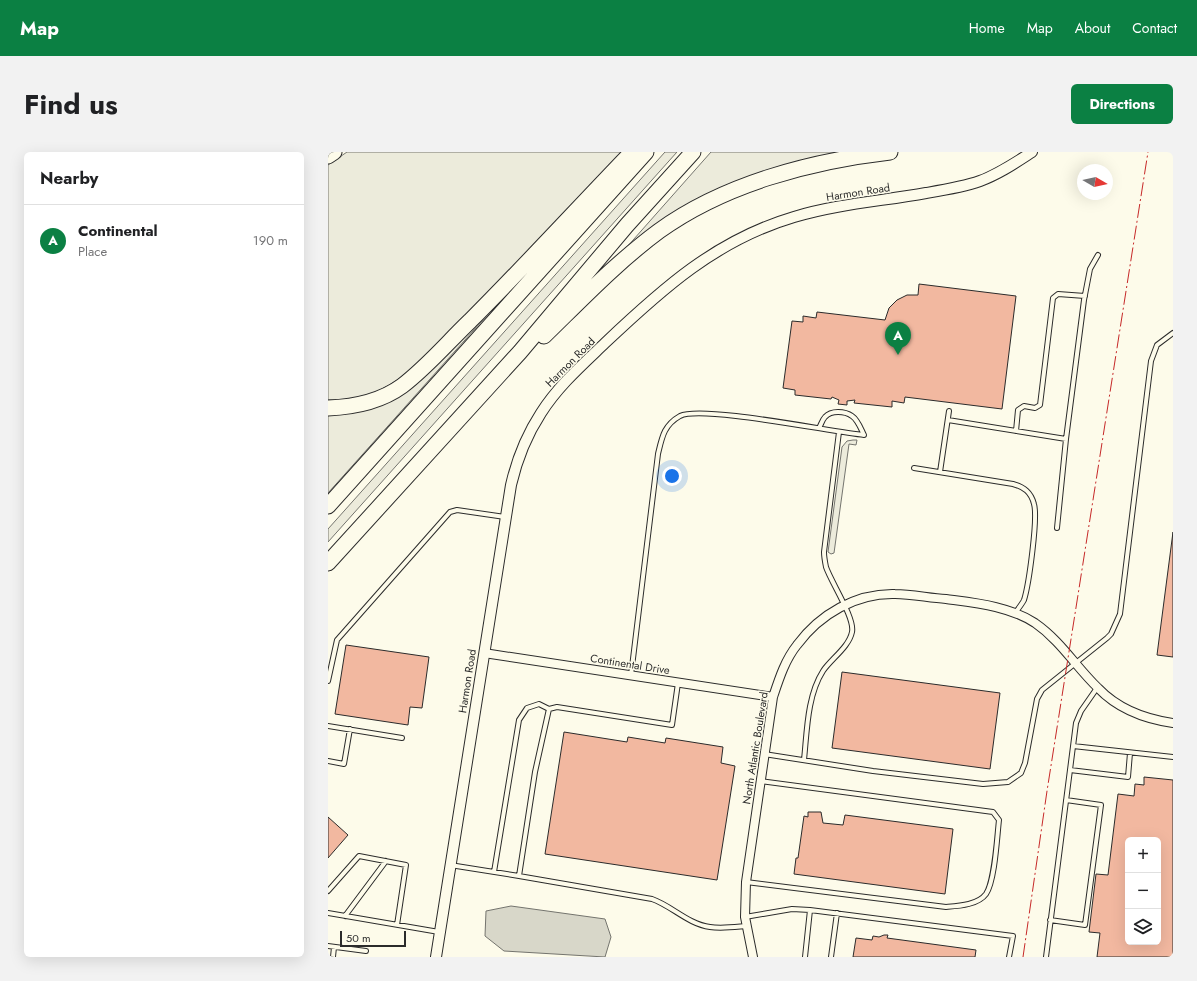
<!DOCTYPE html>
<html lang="en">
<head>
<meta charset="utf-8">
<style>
	:root { --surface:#fff; --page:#f2f2f2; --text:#202124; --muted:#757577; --line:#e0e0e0; --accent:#0b8043 }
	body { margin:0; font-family:Jost,sans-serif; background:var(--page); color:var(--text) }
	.controls { position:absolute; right:12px; bottom:12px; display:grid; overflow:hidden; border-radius:6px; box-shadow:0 4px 16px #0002 }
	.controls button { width:36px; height:36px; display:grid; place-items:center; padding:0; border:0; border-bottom:1px solid var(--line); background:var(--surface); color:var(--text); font:20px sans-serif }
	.compass { position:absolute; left:749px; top:12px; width:36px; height:36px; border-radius:50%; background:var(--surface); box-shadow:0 4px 16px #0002; rotate:99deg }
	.scale { position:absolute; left:12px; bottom:10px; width:66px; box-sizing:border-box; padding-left:4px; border:2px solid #2b2b2b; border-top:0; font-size:11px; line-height:14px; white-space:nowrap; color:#2b2b2b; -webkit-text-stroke:3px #fdfbea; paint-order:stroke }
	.you { position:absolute; left:344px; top:324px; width:14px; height:14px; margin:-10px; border:3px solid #fff; border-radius:50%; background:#1a73e8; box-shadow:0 0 0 6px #1a73e833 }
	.badge { display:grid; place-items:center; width:26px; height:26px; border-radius:50%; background:var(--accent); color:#fff; font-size:13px; font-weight:700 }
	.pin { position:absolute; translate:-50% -33px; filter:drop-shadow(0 1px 2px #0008) }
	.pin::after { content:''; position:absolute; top:21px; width:14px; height:12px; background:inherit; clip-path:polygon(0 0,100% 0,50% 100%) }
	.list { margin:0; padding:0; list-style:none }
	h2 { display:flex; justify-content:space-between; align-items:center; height:52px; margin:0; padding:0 16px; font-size:17px }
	h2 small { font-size:13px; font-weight:400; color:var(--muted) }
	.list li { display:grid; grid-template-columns:26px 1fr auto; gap:12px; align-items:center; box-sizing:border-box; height:72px; padding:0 16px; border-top:1px solid var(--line) }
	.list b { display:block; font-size:15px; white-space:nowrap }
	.list p { margin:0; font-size:13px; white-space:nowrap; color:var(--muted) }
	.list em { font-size:13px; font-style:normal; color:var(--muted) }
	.icon { flex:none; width:22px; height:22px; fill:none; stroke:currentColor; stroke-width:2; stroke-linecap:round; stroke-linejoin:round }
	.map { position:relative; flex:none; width:845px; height:805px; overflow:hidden; border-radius:6px }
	header { display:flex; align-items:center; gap:24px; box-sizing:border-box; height:56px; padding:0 20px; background:var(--accent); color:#fff }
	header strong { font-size:19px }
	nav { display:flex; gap:22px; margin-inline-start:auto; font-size:14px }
	.intro { display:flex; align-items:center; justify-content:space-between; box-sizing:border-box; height:96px; padding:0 24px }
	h1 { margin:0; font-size:28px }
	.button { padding:10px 18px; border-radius:6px; background:var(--accent); color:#fff; font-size:14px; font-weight:700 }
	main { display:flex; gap:24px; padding:0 24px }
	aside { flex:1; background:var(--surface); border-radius:6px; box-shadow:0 4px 16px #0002 }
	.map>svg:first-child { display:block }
	.green { fill:#ecebdb; stroke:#74746e }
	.water { fill:#d8d7c9; stroke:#74746e }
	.building { fill:#f2b8a0; stroke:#2b2b2b; fill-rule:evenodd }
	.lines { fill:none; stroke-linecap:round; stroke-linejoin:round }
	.service-casing { stroke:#2b2b2b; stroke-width:6 }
	.minor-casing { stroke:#2b2b2b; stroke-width:10 }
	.tertiary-casing { stroke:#2b2b2b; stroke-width:12 }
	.motorway-casing { stroke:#2b2b2b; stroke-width:17 }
	.service { stroke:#fdfbea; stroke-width:4 }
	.minor { stroke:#fdfbea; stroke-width:8 }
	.tertiary { stroke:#fdfbea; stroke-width:10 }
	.motorway { stroke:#fdfbea; stroke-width:15 }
	.power { stroke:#c62828; stroke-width:1; stroke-dasharray:14 3 2 3; stroke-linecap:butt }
	.labels { text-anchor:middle; stroke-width:3; stroke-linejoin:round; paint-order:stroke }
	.street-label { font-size:11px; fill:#2b2b2b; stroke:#fdfbea }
</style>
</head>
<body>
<header>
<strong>Map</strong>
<nav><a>Home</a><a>Map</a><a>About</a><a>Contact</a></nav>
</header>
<div class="intro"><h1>Find us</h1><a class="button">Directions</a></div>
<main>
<aside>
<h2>Nearby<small></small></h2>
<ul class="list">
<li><span class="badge">A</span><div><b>Continental</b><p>Place</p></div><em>190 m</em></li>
</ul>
</aside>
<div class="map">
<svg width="845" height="805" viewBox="0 0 845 805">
	<rect width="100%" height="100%" fill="#fdfbea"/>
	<!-- green -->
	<path class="green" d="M19 0H296L92 212C60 235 42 249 0 248V13Z
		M337 0H349L0 390V377Z
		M383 0H516L494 4 298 96Z
		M160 159 162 160 0 341V260L35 258Z
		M525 288H529L528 293 521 292 506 401 503 402 500 400 514 295 519 289Z"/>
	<!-- water -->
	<path class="water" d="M183 754 277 767 283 785 277 805 176 799 157 784 158 759Z"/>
	<!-- building -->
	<path class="building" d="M591 132 688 144 674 257 577 245 576 251 564 249V255L526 251 527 248 519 249V253L510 252 511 248 504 245 503 247 467 243V238L455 236 464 169 475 170V164L488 166 489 160 557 168 561 156 569 148 579 143H590Z
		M845 380V505L829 503Z
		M18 493 101 505 94 556 82 555 80 573 7 562Z
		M514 520 672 541 662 617 504 596Z
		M236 580 299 590 300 585 337 591 338 586 395 595 393 611 407 614 389 728 217 702Z
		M816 625 845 628V805H769L772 781 761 780 768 722 780 723 790 642 806 644 807 632 816 633ZM800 688H830V790H800Z
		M480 660H493L495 671 515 673 517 663 625 677 617 742 466 722 468 706H470L476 664 480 665Z
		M0 665 20 683 0 706Z
		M556 783H560L559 786 648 798 647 805H525L528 786 544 788 545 784 551 785Z"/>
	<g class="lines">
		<defs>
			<path id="service" d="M620 268 738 287
				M688 279 690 258 696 254 707 256 712 253 725 146 730 142 757 144
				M586 316 685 332C696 335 703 340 706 352 710 366 701 432 696 448 694 452 690 457 687 461
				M612 320 621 259
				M729 376 738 287 756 148 762 117 770 103
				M303 523 330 302C334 285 336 273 352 264 374 253 504 280 536 283 533 277 530 268 524 264 517 259 503 258 497 265 494 268 493 273 491 276
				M0 529 9 488 122 360 129 358 177 365
				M350 531 344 573 229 555 221 557 207 620 191 724 324 747C344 754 360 772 382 775 393 777 407 775 419 774
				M0 574 74 586
				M745 594 845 605
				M436 602 545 619 655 632 680 630 693 621 697 611 709 547 714 538 779 486 783 482 792 462 823 209 829 193 845 181
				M476 608C479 580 479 544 495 519 503 507 521 495 524 480 527 466 503 430 498 415 497 410 496 405 496 400L511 280
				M0 609 16 612 22 577
				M742 618 800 625 802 601
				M122 713 191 724
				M166 720 191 568 199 556 211 552 221 557
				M418 730 618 755C630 754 650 753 658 742 667 729 669 685 671 668L665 660 432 629
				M0 739 31 704 78 713 69 773
				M0 761 111 780
				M17 764 58 709
				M417 765 464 757 482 758 685 784 681 805
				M722 768 757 773 773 653 738 648
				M0 794 38 799
				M5 805 6 795
				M477 805 482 758
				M503 805 509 761
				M718 805 748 571 753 559 769 536"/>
			<path id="minor" d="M156 501 445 545
				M425 805 417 765 418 730 445 545C451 527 457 508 469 493 492 462 528 441 567 442 584 442 601 446 618 447 648 451 681 454 707 471 733 489 748 515 770 536 790 557 817 567 845 571"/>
			<path id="tertiary" d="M108 805 183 333C189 307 198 284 213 261 230 234 254 213 277 191 334 137 388 88 466 65 509 52 554 49 598 41 616 38 635 35 652 29 671 22 687 11 704 0"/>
			<path id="motorway" d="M0 4 6 0
				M216 184C253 148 289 110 331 79 396 32 483 9 562 0
				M0 256C27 255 52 250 74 234 99 215 120 190 142 169 197 114 250 56 304 0
				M0 354 318 0
				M0 411 192 200 299 73 365 0"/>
		</defs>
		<!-- service casing -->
		<use href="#service" class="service-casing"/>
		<!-- minor casing -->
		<use href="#minor" class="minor-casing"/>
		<!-- tertiary casing -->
		<use href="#tertiary" class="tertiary-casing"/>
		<!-- motorway casing -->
		<use href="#motorway" class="motorway-casing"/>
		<!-- service -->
		<use href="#service" class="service"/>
		<!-- minor -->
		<use href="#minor" class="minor"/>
		<!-- tertiary -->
		<use href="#tertiary" class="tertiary"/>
		<!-- motorway -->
		<use href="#motorway" class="motorway"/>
		<!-- power -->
		<path class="power" d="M695 805 719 639 820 0"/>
	</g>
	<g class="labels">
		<!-- street labels -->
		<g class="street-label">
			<text transform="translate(530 40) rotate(-9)" y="4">Harmon Road</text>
			<text transform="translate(242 210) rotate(-45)" y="4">Harmon Road</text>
			<text transform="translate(302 512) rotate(9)" y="4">Continental Drive</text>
			<text transform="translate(139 529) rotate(-81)" y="4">Harmon Road</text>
			<text transform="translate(427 596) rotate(-81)" y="4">North Atlantic Boulevard</text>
		</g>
	</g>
</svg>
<div class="controls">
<button>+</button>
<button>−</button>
<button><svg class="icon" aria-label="layers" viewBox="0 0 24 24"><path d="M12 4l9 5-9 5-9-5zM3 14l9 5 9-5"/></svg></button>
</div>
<svg class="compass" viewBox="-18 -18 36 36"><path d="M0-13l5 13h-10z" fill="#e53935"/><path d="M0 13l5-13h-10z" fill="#757577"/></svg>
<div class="scale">50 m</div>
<div class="you"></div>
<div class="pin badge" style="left:570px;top:203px">A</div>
</div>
</main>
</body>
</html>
